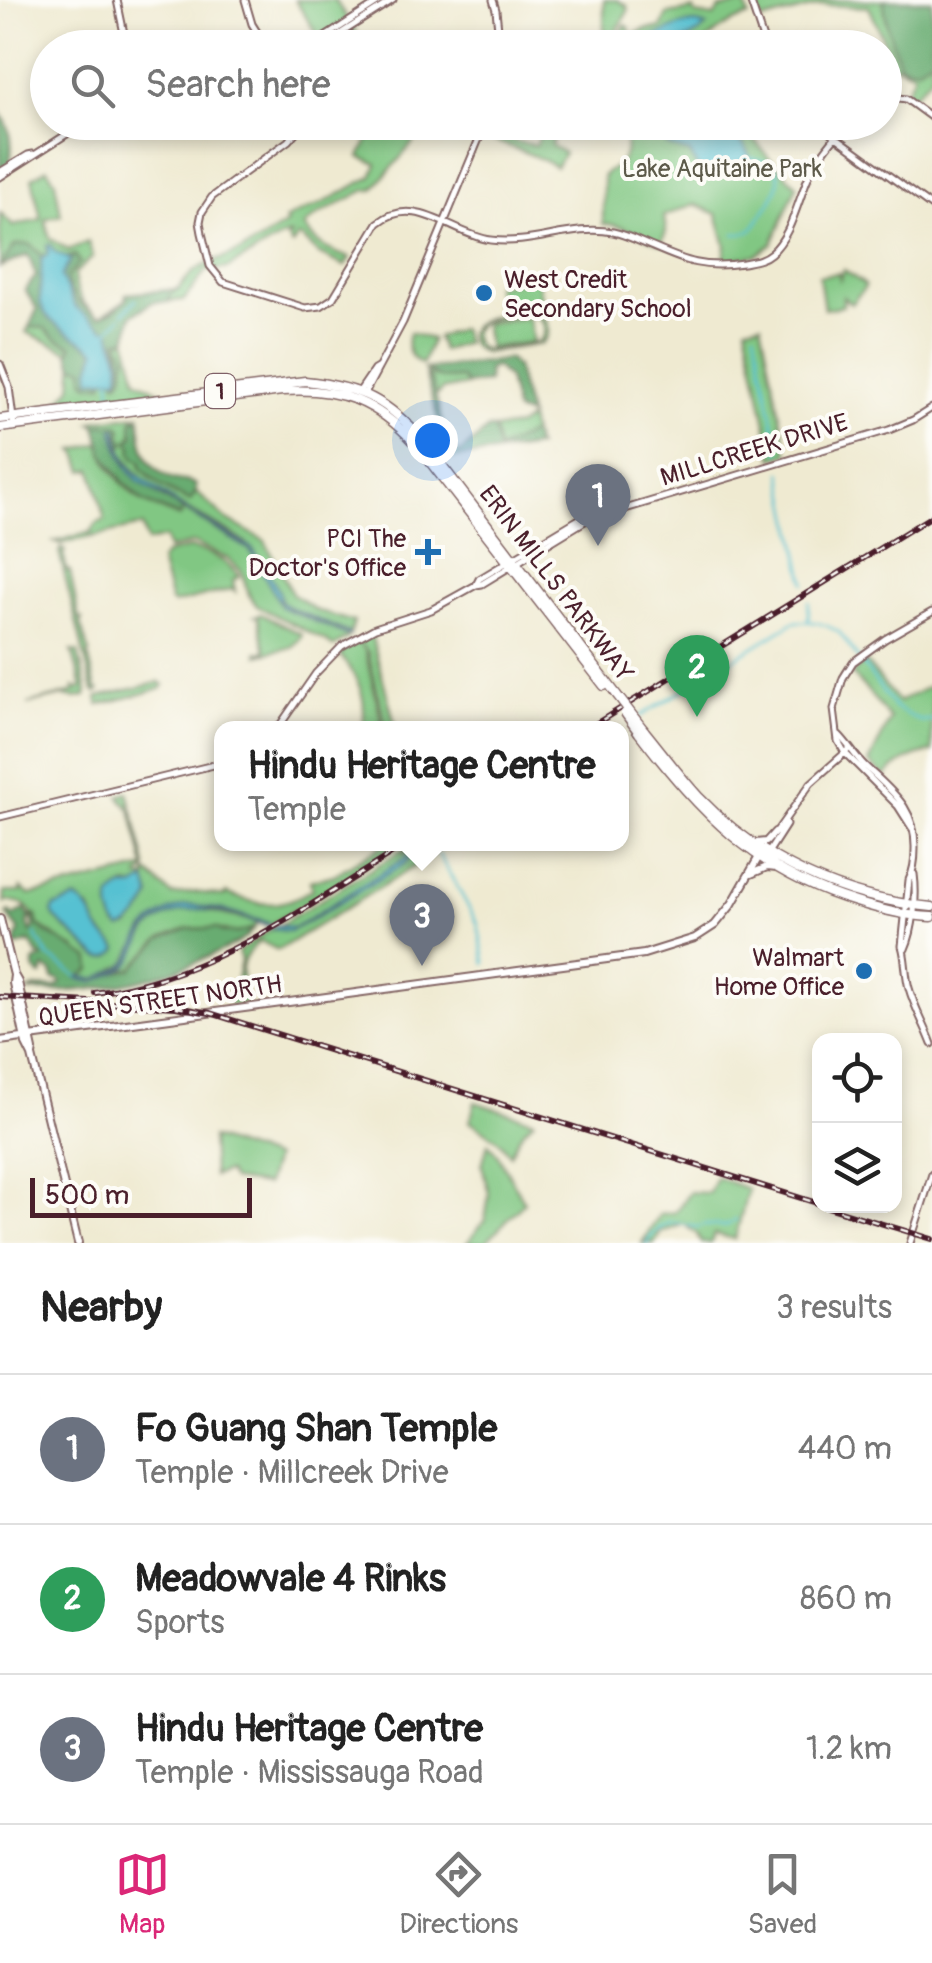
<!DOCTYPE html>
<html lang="en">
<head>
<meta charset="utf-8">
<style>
	:root { --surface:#fff; --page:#f6f6f6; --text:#222; --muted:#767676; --line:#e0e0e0; --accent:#db2777 }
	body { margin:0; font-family:Pangolin,sans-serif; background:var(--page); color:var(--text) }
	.controls { position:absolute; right:30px; bottom:30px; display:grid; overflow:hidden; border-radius:20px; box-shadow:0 5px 15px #0003 }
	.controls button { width:90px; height:90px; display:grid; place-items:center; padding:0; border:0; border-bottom:2px solid var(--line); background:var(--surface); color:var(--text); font:50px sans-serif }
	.scale { position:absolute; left:30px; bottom:25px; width:222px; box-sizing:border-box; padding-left:10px; border:5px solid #4a1f2b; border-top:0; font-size:28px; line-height:35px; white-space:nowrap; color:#4a1f2b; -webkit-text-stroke:8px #fdfcf7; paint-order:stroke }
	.you { position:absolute; left:432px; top:440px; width:35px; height:35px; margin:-25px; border:8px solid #fff; border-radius:50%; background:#1a73e8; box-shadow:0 0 0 15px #1a73e833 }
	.badge { display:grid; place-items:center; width:65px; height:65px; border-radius:50%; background:var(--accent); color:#fff; font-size:32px; font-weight:700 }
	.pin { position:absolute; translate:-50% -82px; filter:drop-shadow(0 2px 5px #0008) }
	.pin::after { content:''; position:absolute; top:52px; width:35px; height:30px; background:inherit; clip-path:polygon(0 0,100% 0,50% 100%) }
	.popup { position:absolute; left:214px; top:721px; width:415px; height:130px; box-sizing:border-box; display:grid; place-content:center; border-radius:20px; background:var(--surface); filter:drop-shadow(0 2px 8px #0005); font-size:32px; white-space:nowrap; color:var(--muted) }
	.popup b { font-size:38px; color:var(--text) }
	.popup::after { content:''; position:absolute; left:50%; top:100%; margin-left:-20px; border:20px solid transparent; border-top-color:var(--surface) }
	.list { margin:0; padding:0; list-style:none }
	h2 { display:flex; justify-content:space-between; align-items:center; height:130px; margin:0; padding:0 40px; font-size:42px }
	h2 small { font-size:32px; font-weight:400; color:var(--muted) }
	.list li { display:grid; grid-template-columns:65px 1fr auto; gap:30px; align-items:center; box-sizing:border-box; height:150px; padding:0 40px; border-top:2px solid var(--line) }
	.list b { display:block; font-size:38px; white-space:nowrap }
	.list p { margin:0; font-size:32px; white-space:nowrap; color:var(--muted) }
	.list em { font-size:32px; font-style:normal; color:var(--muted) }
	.icon { flex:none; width:55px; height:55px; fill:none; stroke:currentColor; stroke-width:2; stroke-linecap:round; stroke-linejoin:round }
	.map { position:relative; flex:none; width:932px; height:1243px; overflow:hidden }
	.search { position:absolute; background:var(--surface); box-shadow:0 5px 15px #0003; left:30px; right:30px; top:30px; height:110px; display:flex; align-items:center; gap:25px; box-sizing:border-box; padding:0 35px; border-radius:55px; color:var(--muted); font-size:38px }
	.sheet { height:580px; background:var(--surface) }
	nav { display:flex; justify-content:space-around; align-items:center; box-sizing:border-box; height:140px; border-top:2px solid var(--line); background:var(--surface); font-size:28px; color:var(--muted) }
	nav a { display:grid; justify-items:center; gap:5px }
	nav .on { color:var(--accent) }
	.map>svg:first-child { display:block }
	.green { fill:#81c783; stroke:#667357; stroke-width:2.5; fill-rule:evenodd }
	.forest { fill:#68ac71; stroke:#59664e; stroke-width:2.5 }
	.water { fill:#56c1d2; stroke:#50707e; stroke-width:2.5 }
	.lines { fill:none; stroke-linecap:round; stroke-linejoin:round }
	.stream { stroke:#56c1d2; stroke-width:2.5 }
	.tertiary-casing { stroke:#846665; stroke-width:9 }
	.secondary-casing { stroke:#846665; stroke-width:10 }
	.primary-casing { stroke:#846665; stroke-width:11 }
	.tertiary { stroke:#fff; stroke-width:5 }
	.secondary { stroke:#fff; stroke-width:6 }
	.primary { stroke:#fff; stroke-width:8 }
	.rail-casing { stroke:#4a1f2b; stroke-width:6 }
	.rail { stroke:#fdfcf7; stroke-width:2.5; stroke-dasharray:8; stroke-linecap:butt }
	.primary-bridge-casing { stroke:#846665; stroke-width:11; stroke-linecap:butt }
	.primary-bridge { stroke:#fff; stroke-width:8 }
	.poi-dot { fill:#1f6fb2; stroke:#fdfcf7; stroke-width:4 }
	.labels { text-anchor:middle; stroke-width:8; stroke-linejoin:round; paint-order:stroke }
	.shield { fill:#fdfcf7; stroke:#806168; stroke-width:2.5 }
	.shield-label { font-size:22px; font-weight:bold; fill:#4a1f2b }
	.park-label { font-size:25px; fill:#5d5a4a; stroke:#fdfcf7 }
	.poi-label { font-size:25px; fill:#4a1f2b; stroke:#fdfcf7; text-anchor:end }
	.street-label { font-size:25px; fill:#4a1f2b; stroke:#fdfcf7 }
</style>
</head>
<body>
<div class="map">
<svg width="932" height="1243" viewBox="0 0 932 1243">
	<rect width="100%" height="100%" fill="#fdfcf7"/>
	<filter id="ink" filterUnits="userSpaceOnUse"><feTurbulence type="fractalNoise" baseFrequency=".01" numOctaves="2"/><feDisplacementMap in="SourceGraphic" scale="20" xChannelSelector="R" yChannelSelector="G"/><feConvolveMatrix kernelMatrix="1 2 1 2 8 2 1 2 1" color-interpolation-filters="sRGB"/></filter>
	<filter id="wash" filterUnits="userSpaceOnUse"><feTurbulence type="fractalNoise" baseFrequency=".0048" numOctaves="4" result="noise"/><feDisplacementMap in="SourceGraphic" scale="40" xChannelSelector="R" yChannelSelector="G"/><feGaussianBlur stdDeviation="2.25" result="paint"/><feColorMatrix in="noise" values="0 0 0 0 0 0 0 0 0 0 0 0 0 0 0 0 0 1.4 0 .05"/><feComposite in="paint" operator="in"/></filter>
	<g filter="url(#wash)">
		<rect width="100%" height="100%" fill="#efead1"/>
		<!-- green -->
		<path class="green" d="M295 0H335L366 47H325Z
			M604 0H617L627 6 628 11 617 31 621 34 625 25 629 27 630 36 646 29 661 28 667 14 694 10 695 14 714 17 720 9 745 4 749 16C729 23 716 31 702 46L599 48 604 41Z
			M765 0H932V75L912 97 905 94 914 73 896 65 888 67 890 54 869 7 822 5 762 21 754 2Z
			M439 35 442 43 499 36 500 47 412 48Z
			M552 122 567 123 555 134 551 145 564 153 556 167C534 153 510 149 487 137L489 131 517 142 535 145 545 127Z
			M338 123H423V131L373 190H366L318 215 304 226C315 245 330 251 350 258L345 266 319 254 302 238 298 237 292 245 287 238 291 235 288 234 228 268 206 271 184 300 153 302 132 315 126 336 137 379 162 393 56 406 72 387 74 354 26 332 35 317 37 309 25 290 36 276 31 258 29 255 0 267V213L13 226 41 219 32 178 47 168 55 181 61 215 45 219 50 238 68 250 88 242 93 257 74 274C75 293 83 307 100 317L127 299 126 294 179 289C197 260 218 263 245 249 260 242 273 232 287 224L285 220C297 212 312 209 325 202 341 194 355 184 372 177L377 164 360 157 369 138 356 132 355 125 349 123 346 127Z
			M612 123H747L745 127 768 157 797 185 772 244 757 255 724 260 726 246 717 214 694 204 664 216 666 232 661 244C641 236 625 224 603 224V175C628 159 628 156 623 129Z
			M844 270 865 285V287L851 304 843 297V306L824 309 819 276 839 273 840 279Z
			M538 279 542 304 498 310 495 285Z
			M543 310V313L540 314C550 323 552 334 541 344L484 353C476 349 469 346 469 335 470 312 525 313 543 310ZM532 314C545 320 549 332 538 342L486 350C476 348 471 340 474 329L483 321Z
			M529 318 533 342 488 348 484 324Z
			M761 323 788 454 773 458 746 326Z
			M461 329 466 343 442 351 437 337Z
			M409 333 432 339 422 364C409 358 405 347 409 333Z
			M424 369H427L433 376 461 378 467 385 442 390 435 397 432 382Z
			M140 415V418H135L132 424 133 437 129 439 148 476 173 494 189 501 196 492 226 519 265 541 292 593 315 610 354 622 349 637 333 647 326 641 257 606 249 595 241 571 228 559 194 543 168 549 165 538 147 542 142 526 59 544 54 542 91 532 97 523 105 520 92 469 84 471 78 454 74 450 100 443C105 464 124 489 142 501 154 508 167 512 179 517L183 510 250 550 282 607 349 636V633L288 607 281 601C280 592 276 588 272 580 265 567 256 551 244 542 203 512 143 498 121 448L124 442 113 424 96 425 91 423 98 420Z
			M529 419 532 433 497 451 494 429 518 426Z
			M61 548 65 551 63 553 67 571H70L79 619H82L80 624 90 653 88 654 96 689 99 691 97 693 93 691 59 552Z
			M190 548C208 551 229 561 239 577L233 580 235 591 233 589 174 604 171 602 160 561 167 553Z
			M261 614 301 634 302 637 292 647 258 655V652L260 653 266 651 258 617 255 616Z
			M371 634 396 728H386L368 653 358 643 365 650 383 728H363C367 697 360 680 340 655L349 646Z
			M72 651 78 652 87 691 86 696 76 698 62 696 28 704 74 692V687L80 690 82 687Z
			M865 661 898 702 932 685V752C913 755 898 762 885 777L869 763 890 719 866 689 852 675Z
			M160 682 164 685 161 689 99 705 97 698 99 697Z
			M128 792 147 868 139 877 147 878V872L172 895 196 892 224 896 226 893C259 906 281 910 312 889L310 881 334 875 385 844H399L271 924 222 910 183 906 160 917 145 929 126 963 96 980 80 976 83 973 75 948 63 945 55 936 38 925 36 916H32C29 904 17 903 7 901L5 903 4 892H21V888L30 895 145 868 131 810 119 796ZM146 881C154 904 142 909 128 927L117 926 110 908 118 890 127 885 134 887ZM89 908 99 930 112 943 95 955 55 918Z
			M412 844H424L425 846 429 844H436L432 851 434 854 278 950 260 941C235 961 241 976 247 1003L232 1005 222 993H234L241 960 238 952 271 929 289 931 306 923 404 864 408 856 294 928 278 926 401 851 404 853 412 851 402 850Z
			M200 909 257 922 254 928 238 933 209 928 187 929 161 939 132 969H122C132 962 134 954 140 943 151 919 175 910 200 909Z
			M475 1102 534 1120 522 1132 510 1154 497 1139 470 1121Z
			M211 1138 274 1158 266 1185 232 1180 227 1172 213 1176Z
			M488 1143 498 1155 524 1202 485 1243H467L485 1220 489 1194 482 1165Z
			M716 1177 748 1189 735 1239 714 1234 711 1243H701L697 1234 684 1224 661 1232 654 1243H642L660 1214 675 1212 690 1192 709 1193Z"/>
		<!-- forest -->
		<path class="forest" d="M883 0H932V56C921 68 915 71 899 64L888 29Z
			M0 112C11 127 14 144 10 162L0 168Z
			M29 244 45 257 42 258V306L50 319 96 351 90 369 91 380 103 379V384L91 385 84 380V368L74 366 69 354 72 346 56 339 44 328 29 327 37 309 25 290 36 276 28 255 0 267 15 245Z
			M75 255 80 262 68 276C67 296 84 307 99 317L113 311 127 299 126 294 179 289 170 294 169 302H153L132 315 127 339 118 340 127 356C122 365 128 374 118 382H116L115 378H118C133 339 93 327 75 306 68 299 66 286 61 276L70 259 66 258Z
			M509 359 516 367 529 416 515 411 508 379 496 367 488 369V382L467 385 461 378C448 380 437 380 427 369Z
			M425 374 432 382 449 449 460 453 488 429H494L498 450 532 433 537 447 449 459Z
			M135 418H140C141 445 145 468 173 479 183 482 188 479 196 485V492L190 501 160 485 141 468V461L135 459 131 451 132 446 128 442 133 436 132 424Z
			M113 424 120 426 122 429 120 435 125 442 121 448 116 429C122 476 146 487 183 510L180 517 144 502 123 482 103 453 96 425Z
			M25 909 30 918 28 923 31 932 34 928 32 916 35 915 38 926C55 939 72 947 90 959L91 970 78 978C98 985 112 970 132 969L161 939 187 929 217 928 222 932 238 933 254 928C244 942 230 947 215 954 157 981 93 994 29 991L35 988 57 987 61 983 59 980 53 979 52 972 44 968 42 976 39 975 34 969V962L43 957 38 955 30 942 17 946 15 944 19 930 7 914 10 912 14 916Z"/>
		<!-- water -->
		<path class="water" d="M696 23 707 26C683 50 653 48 622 47L637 45 642 40C661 37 674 24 696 23Z
			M625 123H709C725 135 748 136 750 161 739 172 714 177 699 171L690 153 670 147 651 131Z
			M47 245H50L55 252 71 260 61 276 75 307 105 329H110C112 347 126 359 118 378L91 380 90 369 96 351C80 337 48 327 41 305 38 295 43 271 41 258L45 257 48 254Z
			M116 428 120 446 127 462 136 474 185 509 252 548 279 591 281 601 288 607 350 634 349 636 282 607 250 550 138 481C123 466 118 449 113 429Z
			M408 856 410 858 404 864 306 923 290 931 271 929 277 925 294 928Z
			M146 880 151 896C147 907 132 926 121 929 112 923 108 908 111 897L123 887H134Z
			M76 899C92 907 92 919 101 932 106 939 114 943 118 949 114 957 106 960 98 957L55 918 52 913 54 907Z
			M192 905 223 910 271 924 266 926C229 911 180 897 148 930 139 940 138 955 129 964 124 969 100 980 94 981 89 982 83 980 78 978L80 976 96 980C105 973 115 972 124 965 133 958 134 947 140 937 150 919 172 907 192 905Z"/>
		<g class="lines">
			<!-- stream -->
			<path class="stream" d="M735 234C741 233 745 234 751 230 757 225 761 215 766 209 784 181 787 161 747 158
				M123 313 136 300
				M108 331 121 317
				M755 332 779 452
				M110 380 111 393
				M782 472 805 583
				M808 621 809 602
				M641 716 794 622C812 620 823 623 839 632L895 708 920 721 932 720
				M439 855 478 924 485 963
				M35 934 48 956 78 977
				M734 1221 736 1220
				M703 1225 725 1226 731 1223
				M656 1232C673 1215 681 1227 700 1227
				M646 1243 654 1233"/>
		</g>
	</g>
	<g filter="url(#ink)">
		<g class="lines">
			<defs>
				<path id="tertiary" d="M117 0 127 48
					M245 0 252 24 267 48
					M493 0 496 10 500 48
					M750 0 766 48
					M308 48 382 0
					M318 48 393 0
					M884 96 906 99 932 118
					M300 122 296 132 288 141 212 197 202 212 200 222 202 233 210 266 223 282 305 308 321 306 333 298 378 223C415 193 453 235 491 240 532 246 572 224 613 232 623 234 632 238 641 242 681 259 699 270 743 263 753 261 763 260 771 253 792 236 799 195 811 171 820 154 835 138 847 122
					M820 122 836 137 932 207
					M0 172 28 155 33 154
					M0 177 78 127 88 122
					M0 364 9 387 14 426
					M359 392 374 370 379 367
					M365 393 403 322 486 122
					M476 585 479 579 579 519 585 521 889 430 913 420 932 408
					M278 728 316 673 342 646 375 628 431 610 476 585 482 584 585 521
					M839 735C848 744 855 756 864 765 892 792 916 807 915 849 915 860 914 870 909 880L902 946C906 958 905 974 909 988 914 1007 925 1025 932 1044
					M0 817 222 763
					M912 828 898 806 845 753 838 741 834 709 843 678 853 662 885 639 932 612
					M776 832 811 783 847 751
					M768 853 786 825 785 821
					M905 949C914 929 917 896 914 874
					M910 1243 932 1174"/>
				<path id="secondary" d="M756 843 766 842 775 832
					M751 874 767 867 777 868
					M0 919 14 975 18 982 33 1050 32 1055
					M14 975 13 983 26 1044 32 1056 40 1088 78 1243
					M0 1041 644 954 695 938 715 925 732 904 760 855"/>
				<path id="primary" d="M0 419 305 381C362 387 388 400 426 444L617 695
					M0 428 282 391C341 387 376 401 416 444L604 686
					M644 730C662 752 679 775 698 796 760 861 843 899 932 907
					M639 733C701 814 756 872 856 902 881 910 905 916 932 917"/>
			</defs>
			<!-- tertiary casing -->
			<use href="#tertiary" class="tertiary-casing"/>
			<!-- secondary casing -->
			<use href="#secondary" class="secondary-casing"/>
			<!-- primary casing -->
			<use href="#primary" class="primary-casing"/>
			<!-- tertiary -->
			<use href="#tertiary" class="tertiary"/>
			<!-- secondary -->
			<use href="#secondary" class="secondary"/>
			<!-- primary -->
			<use href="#primary" class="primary"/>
			<defs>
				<path id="rail" d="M589 728 932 516
					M95 993C214 977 307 906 407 844
					M0 997 176 1007 210 1013 820 1204
					M824 1206 932 1239"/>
			</defs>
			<!-- rail casing -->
			<use href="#rail" class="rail-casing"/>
			<!-- rail -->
			<use href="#rail" class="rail"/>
			<defs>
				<path id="primary-bridge" d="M617 695 644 730
					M625 713 639 733"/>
			</defs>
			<!-- primary-bridge casing -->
			<use href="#primary-bridge" class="primary-bridge-casing"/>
			<!-- primary-bridge -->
			<use href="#primary-bridge" class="primary-bridge"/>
		</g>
	</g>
	<!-- markers -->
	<g class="poi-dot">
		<circle cx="484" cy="293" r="10"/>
		<path d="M423 537h10v10h10v10h-10v10h-10v-10h-10v-10h10z"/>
		<circle cx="864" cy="971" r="10"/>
	</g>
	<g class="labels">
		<!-- shield labels -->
		<rect class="shield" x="205" y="374" width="30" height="34" rx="8"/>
		<g class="shield-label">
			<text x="220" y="399">1</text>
		</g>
		<!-- park labels -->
		<g class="park-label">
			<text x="722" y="177">Lake Aquitaine Park</text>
		</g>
		<!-- poi labels -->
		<g class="poi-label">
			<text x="504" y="288" text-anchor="start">West Credit<tspan x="504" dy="29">Secondary School</tspan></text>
			<text x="406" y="547">PCI The<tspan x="406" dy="29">Doctor's Office</tspan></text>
			<text x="844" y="966">Walmart<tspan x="844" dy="29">Home Office</tspan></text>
		</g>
		<!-- street labels -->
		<g class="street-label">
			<text transform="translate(754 449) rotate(-17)" y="9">MILLCREEK DRIVE</text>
			<text transform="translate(557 583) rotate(53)" y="9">ERIN MILLS PARKWAY</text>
			<text transform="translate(160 1000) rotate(-8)" y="9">QUEEN STREET NORTH</text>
		</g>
	</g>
</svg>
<div class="controls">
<button><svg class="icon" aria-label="locate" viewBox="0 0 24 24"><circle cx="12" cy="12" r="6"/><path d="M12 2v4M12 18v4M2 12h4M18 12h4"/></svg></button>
<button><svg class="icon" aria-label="layers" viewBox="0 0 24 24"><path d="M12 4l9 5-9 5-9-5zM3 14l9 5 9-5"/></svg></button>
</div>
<div class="scale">500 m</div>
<div class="you"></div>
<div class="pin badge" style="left:598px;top:546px;background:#6b7280">1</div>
<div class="pin badge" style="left:697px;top:717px;background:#2e9e5b">2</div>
<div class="pin badge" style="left:422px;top:966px;background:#6b7280">3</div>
<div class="popup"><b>Hindu Heritage Centre</b>Temple</div>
<div class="search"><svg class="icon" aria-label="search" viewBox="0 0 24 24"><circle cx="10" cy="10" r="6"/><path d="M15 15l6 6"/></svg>Search here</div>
</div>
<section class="sheet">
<h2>Nearby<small>3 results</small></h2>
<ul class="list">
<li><span class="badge" style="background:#6b7280">1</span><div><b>Fo Guang Shan Temple</b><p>Temple · Millcreek Drive</p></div><em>440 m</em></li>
<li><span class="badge" style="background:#2e9e5b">2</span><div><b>Meadowvale 4 Rinks</b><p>Sports</p></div><em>860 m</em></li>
<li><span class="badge" style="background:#6b7280">3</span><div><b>Hindu Heritage Centre</b><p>Temple · Mississauga Road</p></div><em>1.2 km</em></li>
</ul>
</section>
<nav>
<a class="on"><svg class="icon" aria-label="map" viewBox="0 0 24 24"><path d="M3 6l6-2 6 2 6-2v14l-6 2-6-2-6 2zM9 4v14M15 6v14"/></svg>Map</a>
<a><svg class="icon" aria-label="directions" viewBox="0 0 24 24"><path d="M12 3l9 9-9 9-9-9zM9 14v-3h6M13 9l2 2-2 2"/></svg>Directions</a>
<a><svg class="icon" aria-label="saved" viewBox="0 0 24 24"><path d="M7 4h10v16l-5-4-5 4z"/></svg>Saved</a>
</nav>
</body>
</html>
